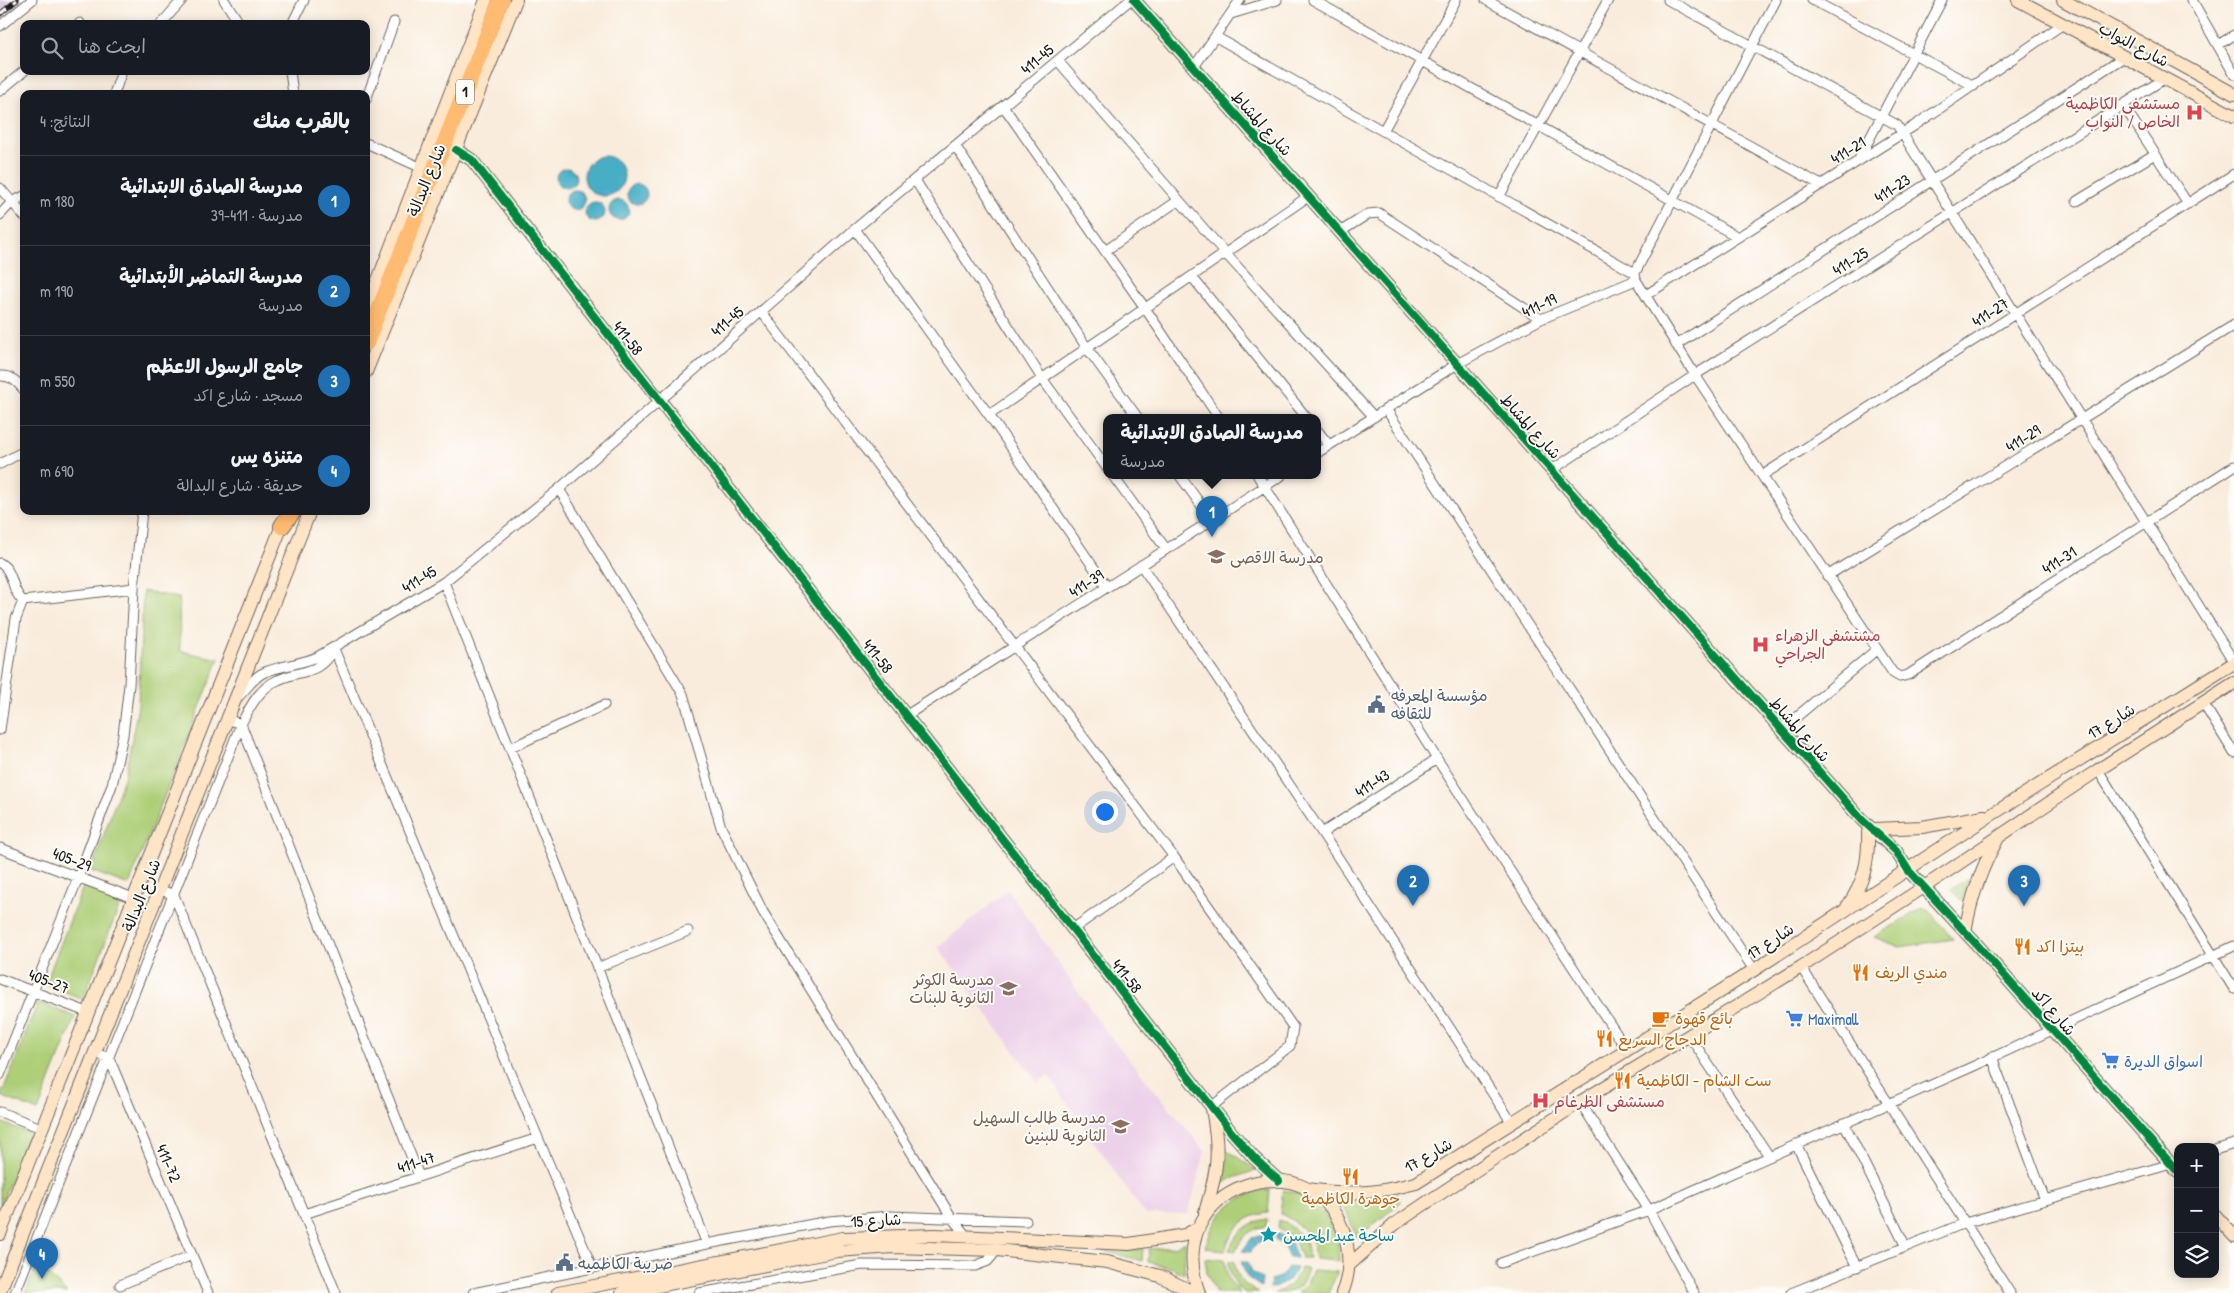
<!DOCTYPE html>
<html lang="ar">
<head>
<meta charset="utf-8">
<style>
	:root { --surface:#171b24; --page:#20242c; --text:#f1f3f6; --muted:#9ea1a6; --line:#363941; --accent:#1f6fb2 }
	body { margin:0; font-family:"Patrick Hand","Playpen Sans Arabic",sans-serif; background:var(--page); color:var(--text); direction:rtl }
	.controls { position:absolute; right:15px; bottom:15px; display:grid; overflow:hidden; border-radius:10px; box-shadow:0 2px 12px #0003 }
	.controls button { width:45px; height:45px; display:grid; place-items:center; padding:0; border:0; border-bottom:1px solid var(--line); background:var(--surface); color:var(--text); font:25px sans-serif }
	.you { position:absolute; left:1104px; top:811px; width:18px; height:18px; margin:-12px; border:4px solid #fff; border-radius:50%; background:#1a73e8; box-shadow:0 0 0 8px #1a73e833 }
	.badge { display:grid; place-items:center; width:32px; height:32px; border-radius:50%; background:var(--accent); color:#fff; font-size:16px; font-weight:700 }
	.pin { position:absolute; translate:-50% -41px; filter:drop-shadow(0 1px 2px #0008) }
	.pin::after { content:''; position:absolute; top:26px; width:18px; height:15px; background:inherit; clip-path:polygon(0 0,100% 0,50% 100%) }
	.popup { position:absolute; left:1103px; top:414px; width:218px; height:65px; box-sizing:border-box; display:grid; place-content:center; border-radius:10px; background:var(--surface); filter:drop-shadow(0 1px 4px #0005); font-size:16px; white-space:nowrap; color:var(--muted) }
	.popup b { font-size:19px; color:var(--text) }
	.popup::after { content:''; position:absolute; left:50%; top:100%; margin-left:-10px; border:10px solid transparent; border-top-color:var(--surface) }
	.list { margin:0; padding:0; list-style:none }
	h2 { display:flex; justify-content:space-between; align-items:center; height:65px; margin:0; padding:0 20px; font-size:21px }
	h2 small { font-size:16px; font-weight:400; color:var(--muted) }
	.list li { display:grid; grid-template-columns:32px 1fr auto; gap:15px; align-items:center; box-sizing:border-box; height:90px; padding:0 20px; border-top:1px solid var(--line) }
	.list b { display:block; font-size:19px; white-space:nowrap }
	.list p { margin:0; font-size:16px; white-space:nowrap; color:var(--muted) }
	.list em { font-size:16px; font-style:normal; color:var(--muted) }
	.icon { flex:none; width:28px; height:28px; fill:none; stroke:currentColor; stroke-width:2; stroke-linecap:round; stroke-linejoin:round }
	.map { position:relative; flex:none; width:2234px; height:1293px; overflow:hidden; direction:ltr }
	.search { position:absolute; background:var(--surface); box-shadow:0 2px 12px #0003; left:20px; top:20px; width:350px; height:55px; display:flex; align-items:center; gap:12px; box-sizing:border-box; padding:0 18px; border-radius:10px; color:var(--muted); font-size:19px }
	.panel { position:absolute; background:var(--surface); box-shadow:0 2px 12px #0003; left:20px; top:90px; width:350px; height:425px; border-radius:10px; direction:rtl }
	.map>svg:first-child { display:block }
	.built { fill:#edd0e9 }
	.industrial { fill:#ccbed4 }
	.green { fill:#aecf78; stroke:#65764a }
	.water { fill:#47aec6; stroke:#326571 }
	.lines { fill:none; stroke-linecap:round; stroke-linejoin:round }
	.street-casing { stroke:#69655f; stroke-width:11 }
	.secondary-casing { stroke:#69655f; stroke-width:14 }
	.highway-casing { stroke:#69655f; stroke-width:18 }
	.street { stroke:#fff; stroke-width:9 }
	.secondary { stroke:#ffe4c6; stroke-width:12 }
	.highway { stroke:#febb71; stroke-width:16 }
	.rail-casing { stroke:#1c1c1c; stroke-width:5 }
	.rail { stroke:#fdfcf7; stroke-width:3; stroke-dasharray:9; stroke-linecap:butt }
	.cycleway-casing { stroke:#fdfcf7; stroke-width:11 }
	.cycleway { stroke:#00873e; stroke-width:8 }
	.labels { text-anchor:middle; stroke-width:4; stroke-linejoin:round; paint-order:stroke }
	.shield { fill:#fdfcf7; stroke:#605f5e; stroke-width:1 }
	.shield-label { font-size:15px; font-weight:bold; fill:#1c1c1c }
	.street-label { font-size:16px; fill:#1c1c1c; stroke:#fdfcf7 }
	.health-label { font-size:16px; fill:#be3a42; stroke:#fdfcf7; text-anchor:start }
	.education-label { font-size:16px; fill:#785e54; stroke:#fdfcf7; text-anchor:end }
	.service-label { font-size:16px; fill:#4e5e75; stroke:#fdfcf7; text-anchor:start }
	.food-label { font-size:16px; fill:#c56008; stroke:#fdfcf7; text-anchor:start }
	.shop-label { font-size:16px; fill:#366cbe; stroke:#fdfcf7; text-anchor:start }
	.culture-label { font-size:16px; fill:#0d838f; stroke:#fdfcf7; text-anchor:start }
</style>
</head>
<body>
<div class="map">
<svg width="2234" height="1293" viewBox="0 0 2234 1293">
	<rect width="100%" height="100%" fill="#fdfcf7"/>
	<filter id="ink" filterUnits="userSpaceOnUse"><feTurbulence type="fractalNoise" baseFrequency=".02" numOctaves="2"/><feDisplacementMap in="SourceGraphic" scale="10" xChannelSelector="R" yChannelSelector="G"/><feConvolveMatrix kernelMatrix="1 2 1 2 8 2 1 2 1" color-interpolation-filters="sRGB"/></filter>
	<filter id="wash" filterUnits="userSpaceOnUse"><feTurbulence type="fractalNoise" baseFrequency=".0096" numOctaves="4" result="noise"/><feDisplacementMap in="SourceGraphic" scale="20" xChannelSelector="R" yChannelSelector="G"/><feGaussianBlur stdDeviation="1.12" result="paint"/><feColorMatrix in="noise" values="0 0 0 0 0 0 0 0 0 0 0 0 0 0 0 0 0 1.4 0 .05"/><feComposite in="paint" operator="in"/></filter>
	<g filter="url(#wash)">
		<rect width="100%" height="100%" fill="#f9ecdc"/>
		<!-- built -->
		<path class="built" d="M1008 890 1104 1029 1205 1151 1188 1214 1145 1215 1048 1075 1038 1083 938 947Z"/>
		<!-- industrial -->
		<path class="industrial" d="M0 0H36L0 30Z"/>
		<!-- green -->
		<path class="green" d="M143 591 179 598 180 651 219 659 129 885 91 871 125 775 138 706Z
			M1966 879 1968 880 1962 901 1951 890Z
			M83 887 121 902 83 999 45 984Z
			M1922 908 1929 911 1953 939 1900 947 1874 937Z
			M38 1002 75 1017 38 1111 1 1096Z
			M0 1122 29 1133 0 1207Z
			M1224 1148 1256 1170 1231 1179 1220 1185Z
			M1270 1189 1268 1213C1245 1215 1232 1229 1225 1250L1206 1248C1212 1214 1237 1193 1270 1189Z
			M1283 1190C1318 1195 1340 1228 1339 1261L1315 1259C1313 1237 1300 1222 1280 1214Z
			M1398 1194 1400 1203 1357 1238 1347 1214 1337 1201H1357Z
			M1267 1219 1266 1226C1251 1229 1241 1236 1236 1251L1229 1250C1236 1233 1248 1222 1267 1219Z
			M1279 1220C1296 1227 1308 1240 1309 1258H1301L1294 1239 1278 1228Z
			M1185 1241 1184 1274 1172 1268 1148 1262 1149 1249 1174 1247Z
			M1143 1249 1142 1261 1103 1251Z
			M1205 1258 1224 1260 1229 1280 1240 1293H1216L1207 1273Z
			M1228 1261H1234C1236 1277 1245 1287 1259 1293 1256 1293 1250 1293 1246 1293 1235 1289 1229 1271 1228 1261Z
			M38 1264 67 1293H25Z
			M1300 1268 1308 1269C1301 1289 1296 1293 1275 1293 1288 1288 1296 1281 1300 1268Z
			M1313 1270 1338 1272 1328 1293H1298L1308 1281Z"/>
		<!-- water -->
		<path class="water" d="M584 176a20 20 0 1 1 40 0a20 20 0 1 1-40 0Z
			M556 178a10 10 0 1 1 20 0a10 10 0 1 1-20 0Z
			M627 194a10 10 0 1 1 20 0a10 10 0 1 1-20 0Z
			M565 200a10 10 0 1 1 20 0a10 10 0 1 1-20 0Z
			M609 210a10 10 0 1 1 20 0a10 10 0 1 1-20 0Z
			M585 212a10 10 0 1 1 20 0a10 10 0 1 1-20 0Z
			M1267 1232V1239L1257 1243 1250 1252 1242 1251 1252 1238Z
			M1277 1233 1290 1240 1297 1258 1289 1257 1284 1246 1275 1240Z
			M1241 1262H1248L1252 1272 1262 1279 1261 1287 1247 1277Z
			M1288 1267 1296 1268C1291 1280 1283 1286 1270 1288L1271 1280 1281 1277Z"/>
	</g>
	<g filter="url(#ink)">
		<g class="lines">
			<defs>
				<path id="street" d="M224 0 240 24
					M1313 0 1738 237
					M1486 0 1821 185
					M1668 0 1897 125 2234 662
					M1776 0 1635 273 1636 280 1695 375 1893 673 1900 677 1908 675 2234 466
					M1812 0 1974 86
					M2192 0 2234 74
					M1231 14 1277 0
					M79 24 80 23
					M161 24 182 0
					M292 24 304 0
					M0 26 32 0
					M1216 37 1635 273
					M2218 45 2234 35
					M1058 61 1225 253 1374 417
					M1194 67 1240 0
					M290 71 293 94
					M0 91 24 71
					M114 94 122 71
					M366 100 394 22
					M2123 105 2188 204
					M1004 107 1145 308 1219 418
					M1383 131 1456 0
					M366 143 422 168
					M956 147 1087 348 1138 418
					M1859 159 1942 0
					M915 180 1041 377 1107 468
					M0 188 24 216
					M1499 197 1608 0
					M2077 201 2155 154
					M0 215 12 202 24 196
					M855 229 989 415 1107 587
					M1340 232 1368 214 1379 213 1541 319
					M1105 251 1179 200
					M1192 277 1307 418
					M1646 295 1914 126 2063 24
					M761 311 1174 857 1293 1027 1290 1046 1211 1107
					M1676 345 2124 57
					M0 376C11 375 17 382 24 390
					M1386 409 1754 970
					M989 415 1309 196
					M1317 430 1329 445
					M1317 453 1457 364 1541 319 1636 280
					M0 464 24 451
					M1552 470 1695 375 2164 79
					M1763 475 2234 174
					M1113 476 1166 549
					M1180 476 1212 520
					M1258 476 1437 759 1627 1050
					M559 489 683 694 721 827 763 912 952 1218 967 1237
					M0 563C15 572 10 590 23 601L134 588
					M1141 565 1322 833 1512 1123
					M1827 576 2234 325
					M444 582 707 1244
					M334 649 592 1267
					M239 696C246 689 253 679 261 674 272 667 302 664 317 657L444 582 559 489 855 229 1130 0
					M2203 703 2234 753
					M907 715 1281 476
					M229 720 241 724 419 1176
					M1782 729 1876 650
					M0 730 16 619 23 601
					M510 748 604 705
					M2098 770 2234 989
					M1322 833 1437 759
					M0 848 133 898
					M161 890 174 895 336 1293
					M1073 929 1174 857
					M1801 967 2010 1293
					M597 968 688 931
					M0 979 87 1012
					M1689 1035 1769 1156
					M95 1053 109 1058 208 1293
					M1992 1057 2045 1200
					M0 1075 78 878 112 785 123 735 129 685 134 588 142 511
					M1580 1102 1649 1210 1694 1293
					M0 1112 41 1128
					M1844 1123 1906 1247
					M1796 1144 1857 1267
					M2215 1150 2234 1144
					M304 1214 538 1138
					M1501 1263 1649 1210 1974 1066 2234 946
					M120 1285 192 1255
					M15 1293 241 724C250 707 259 688 278 680 304 668 316 677 334 649
					M473 1293 707 1244 829 1221 890 1216 1026 1221
					M699 1293 862 1265 975 1266 988 1261 997 1250
					M1791 1293 1965 1223 2178 1162"/>
				<path id="secondary" d="M1134 0 1862 820 1896 851 1908 870 1979 947 2178 1172
					M2018 0 2234 116
					M2063 0 2234 94
					M456 150 472 160 1232 1133 1254 1158 1279 1181
					M366 311 486 0
					M366 372 516 0
					M1874 829 1922 827 1984 816
					M1847 907C1864 883 1869 861 1868 832
					M1965 932C1971 898 1980 870 1997 840
					M1307 1189C1349 1195 1374 1194 1416 1183L1754 970 1991 815 2234 663
					M1205 1212C1218 1170 1220 1152 1212 1109
					M2215 1215 2234 1236
					M0 1234 285 518
					M1349 1265 1395 1224 1426 1203 1580 1102 1801 967 1924 887 2098 770 2234 683
					M0 1291 310 511
					M558 1293 843 1238 935 1235 1129 1244 1185 1235 1198 1228
					M622 1293 837 1251 893 1247 997 1250 1107 1262 1160 1276 1195 1293
					M1199 1293C1160 1185 1308 1137 1343 1230 1350 1251 1351 1272 1342 1293"/>
				<path id="highway" d="M366 343 501 0
					M282 526 293 511"/>
			</defs>
			<!-- street casing -->
			<use href="#street" class="street-casing"/>
			<!-- secondary casing -->
			<use href="#secondary" class="secondary-casing"/>
			<!-- highway casing -->
			<use href="#highway" class="highway-casing"/>
			<!-- street -->
			<use href="#street" class="street"/>
			<!-- secondary -->
			<use href="#secondary" class="secondary"/>
			<!-- highway -->
			<use href="#highway" class="highway"/>
			<defs>
				<path id="rail" d="M0 14 17 0"/>
			</defs>
			<!-- rail casing -->
			<use href="#rail" class="rail-casing"/>
			<!-- rail -->
			<use href="#rail" class="rail"/>
			<defs>
				<path id="cycleway" d="M1134 0 1862 820 1896 851 1908 870 1979 947 2178 1172
					M456 150 472 160 1232 1133 1254 1158 1279 1181"/>
			</defs>
			<!-- cycleway casing -->
			<use href="#cycleway" class="cycleway-casing"/>
			<!-- cycleway -->
			<use href="#cycleway" class="cycleway"/>
		</g>
	</g>
	<!-- icons -->
	<defs>
		<symbol id="hospital-bare" viewBox="-9 -9 18 18"><path d="M-5-5h3v3.5h4V-5h3V5h-3V1.5h-4V5h-3Z" fill="#e0444e" stroke="#fdfcf7" stroke-width="2.5" paint-order="stroke"/></symbol>
		<symbol id="school-bare" viewBox="-9 -9 18 18"><path d="M0-5L7-2L0 1L-7-2ZM-4 1L0 2.5L4 1V4Q0 6-4 4Z" fill="#8d6e63" stroke="#fdfcf7" stroke-width="2.5" paint-order="stroke"/></symbol>
		<symbol id="civic-bare" viewBox="-9 -9 18 18"><path d="M-.6-6.5H3V-4.5H.6V-3L4-1V1h2V6H-6V1h2V-1L-.6-3ZM-1.2 2.5V6h2.4V2.5Z" fill="#5c6f8a" stroke="#fdfcf7" stroke-width="2.5" paint-order="stroke"/></symbol>
		<symbol id="restaurant-bare" viewBox="-9 -9 18 18"><path d="M-5-6h1v4h1v-4h1v4h1v-4h1v5L-1.5 .5V6h-2V.5L-5-1ZM5-6V6H3V1.5H1.5Q1.5-4 5-6Z" fill="#e8710a" stroke="#fdfcf7" stroke-width="2.5" paint-order="stroke"/></symbol>
		<symbol id="cafe-bare" viewBox="-9 -9 18 18"><path d="M-5.5-4.5H6V0H3Q3 3.5 0 3.5H-2.5Q-5.5 3.5-5.5 0ZM3-3.2v2h1.7v-2ZM-6 4.5H4V6H-6Z" fill="#e8710a" stroke="#fdfcf7" stroke-width="2.5" paint-order="stroke"/></symbol>
		<symbol id="supermarket-bare" viewBox="-9 -9 18 18"><path d="M-6-5.5h2.5l.6 2H6L4.5 2H-2.5L-4.4-4H-6ZM-1.5 3.2a1.3 1.3 0 1 0 .1 0ZM3 3.2a1.3 1.3 0 1 0 .1 0Z" fill="#3f7fe0" stroke="#fdfcf7" stroke-width="2.5" paint-order="stroke"/></symbol>
		<symbol id="sight-bare" viewBox="-9 -9 18 18"><path d="M0-6L1.8-2.2L6-1.7L2.9 1.2L3.7 5.4L0 3.3L-3.7 5.4L-2.9 1.2L-6-1.7L-1.8-2.2Z" fill="#0f9aa8" stroke="#fdfcf7" stroke-width="2.5" paint-order="stroke"/></symbol>
	</defs>
	<g fill-rule="evenodd">
		<use href="#hospital-bare" x="2182" y="100" width="25" height="25"/>
		<use href="#school-bare" x="1204" y="544" width="25" height="25"/>
		<use href="#hospital-bare" x="1748" y="632" width="25" height="25"/>
		<use href="#civic-bare" x="1364" y="692" width="25" height="25"/>
		<use href="#restaurant-bare" x="2010" y="934" width="25" height="25"/>
		<use href="#restaurant-bare" x="1848" y="960" width="25" height="25"/>
		<use href="#school-bare" x="996" y="976" width="25" height="25"/>
		<use href="#cafe-bare" x="1648" y="1006" width="25" height="25"/>
		<use href="#supermarket-bare" x="1782" y="1006" width="25" height="25"/>
		<use href="#restaurant-bare" x="1592" y="1026" width="25" height="25"/>
		<use href="#supermarket-bare" x="2098" y="1048" width="25" height="25"/>
		<use href="#restaurant-bare" x="1610" y="1068" width="25" height="25"/>
		<use href="#hospital-bare" x="1528" y="1088" width="25" height="25"/>
		<use href="#school-bare" x="1108" y="1114" width="25" height="25"/>
		<use href="#restaurant-bare" x="1338" y="1164" width="25" height="25"/>
		<use href="#sight-bare" x="1256" y="1222" width="25" height="25"/>
		<use href="#civic-bare" x="552" y="1250" width="25" height="25"/>
	</g>
	<g class="labels">
		<!-- shield labels -->
		<rect class="shield" x="456" y="79.5" width="18" height="25" rx="4"/>
		<g class="shield-label">
			<text x="465" y="97">1</text>
		</g>
		<!-- street labels -->
		<g class="street-label">
			<text transform="translate(2134 44) rotate(28)" y="6">شارع النواب</text>
			<text transform="translate(1037 59) rotate(-40)" y="6">411-45</text>
			<text transform="translate(1262 123) rotate(48)" y="6">شارع المشاط</text>
			<text transform="translate(1848 150) rotate(-32)" y="6">411-21</text>
			<text transform="translate(426 180) rotate(-68)" y="6">شارع البدالة</text>
			<text transform="translate(1892 188) rotate(-33)" y="6">411-23</text>
			<text transform="translate(1850 261) rotate(-32)" y="6">411-25</text>
			<text transform="translate(1539 305) rotate(-25)" y="6">411-19</text>
			<text transform="translate(1990 312) rotate(-33)" y="6">411-27</text>
			<text transform="translate(727 321) rotate(-41)" y="6">411-45</text>
			<text transform="translate(628 338) rotate(52)" y="6">411-58</text>
			<text transform="translate(1531 426) rotate(48)" y="6">شارع المشاط</text>
			<text transform="translate(2023 438) rotate(-32)" y="6">411-29</text>
			<text transform="translate(2059 560) rotate(-33)" y="6">411-31</text>
			<text transform="translate(419 579) rotate(-32)" y="6">411-45</text>
			<text transform="translate(1086 583) rotate(-33)" y="6">411-39</text>
			<text transform="translate(878 656) rotate(52)" y="6">411-58</text>
			<text transform="translate(2111 721) rotate(-32)" y="6">شارع 17</text>
			<text transform="translate(1800 729) rotate(48)" y="6">شارع المشاط</text>
			<text transform="translate(1372 783) rotate(-33)" y="6">411-43</text>
			<text transform="translate(72 859) rotate(21)" y="6">405-29</text>
			<text transform="translate(141 895) rotate(-68)" y="6">شارع البدالة</text>
			<text transform="translate(1770 941) rotate(-33)" y="6">شارع 17</text>
			<text transform="translate(1127 976) rotate(52)" y="6">411-58</text>
			<text transform="translate(49 981) rotate(21)" y="6">405-27</text>
			<text transform="translate(2054 1011) rotate(49)" y="6">شارع اكد</text>
			<text transform="translate(1428 1155) rotate(-30)" y="6">شارع 17</text>
			<text transform="translate(416 1162) rotate(-18)" y="6">411-47</text>
			<text transform="translate(169 1163) rotate(67)" y="6">411-72</text>
			<text transform="translate(876 1220) rotate(-3)" y="6">شارع 15</text>
		</g>
		<!-- health labels -->
		<g class="health-label">
			<text x="2180" y="109" text-anchor="end">مستشفى الكاظمية<tspan x="2180" dy="18">الخاص / النواب</tspan></text>
			<text x="1775" y="641">مشتشفى الزهراء<tspan x="1775" dy="18">الجراحي</tspan></text>
			<text x="1554" y="1107">مستشفى الظرغام</text>
		</g>
		<!-- education labels -->
		<g class="education-label">
			<text x="1230" y="563" text-anchor="start">مدرسة الاقصى</text>
			<text x="994" y="985">مدرسة الكوثر<tspan x="994" dy="18">الثانوية للبنات</tspan></text>
			<text x="1106" y="1123">مدرسة طالب السهيل<tspan x="1106" dy="18">الثانوية للبنين</tspan></text>
		</g>
		<!-- service labels -->
		<g class="service-label">
			<text x="1391" y="701">مؤسسة المعرفه<tspan x="1391" dy="18">للثقافه</tspan></text>
			<text x="578" y="1269">ضريبة الكاظميه</text>
		</g>
		<!-- food labels -->
		<g class="food-label">
			<text x="2036" y="952">بيتزا اكد</text>
			<text x="1875" y="978">مندي الريف</text>
			<text x="1675" y="1024">بائع قهوة</text>
			<text x="1618" y="1045">الدجاج السريع</text>
			<text x="1637" y="1086">ست الشام - الكاظمية</text>
			<text x="1351" y="1204" text-anchor="middle">جوهرة الكاظمية</text>
		</g>
		<!-- shop labels -->
		<g class="shop-label">
			<text x="1808" y="1025">Maximall</text>
			<text x="2124" y="1067">اسواق الديرة</text>
		</g>
		<!-- culture labels -->
		<g class="culture-label">
			<text x="1283" y="1241">ساحة عبد المحسن</text>
		</g>
	</g>
</svg>
<div class="controls">
<button>+</button>
<button>−</button>
<button><svg class="icon" aria-label="layers" viewBox="0 0 24 24"><path d="M12 4l9 5-9 5-9-5zM3 14l9 5 9-5"/></svg></button>
</div>
<div class="you"></div>
<div class="pin badge" style="left:1212px;top:537px">1</div>
<div class="popup"><b>مدرسة الصادق الابتدائية</b>مدرسة</div>
<div class="pin badge" style="left:1413px;top:906px">2</div>
<div class="pin badge" style="left:2024px;top:906px">3</div>
<div class="pin badge" style="left:42px;top:1279px">4</div>
<div class="search"><svg class="icon" aria-label="search" viewBox="0 0 24 24"><circle cx="10" cy="10" r="6"/><path d="M15 15l6 6"/></svg>ابحث هنا</div>
<section class="panel">
<h2>بالقرب منك<small>النتائج: 4</small></h2>
<ul class="list">
<li><span class="badge">1</span><div><b>مدرسة الصادق الابتدائية</b><p>مدرسة · 411-39</p></div><em>180 m</em></li>
<li><span class="badge">2</span><div><b>مدرسة التماضر الأبتدائية</b><p>مدرسة</p></div><em>190 m</em></li>
<li><span class="badge">3</span><div><b>جامع الرسول الاعظم</b><p>مسجد · شارع اكد</p></div><em>550 m</em></li>
<li><span class="badge">4</span><div><b>متنزه يس</b><p>حديقة · شارع البدالة</p></div><em>690 m</em></li>
</ul>
</section>
</div>
</body>
</html>
